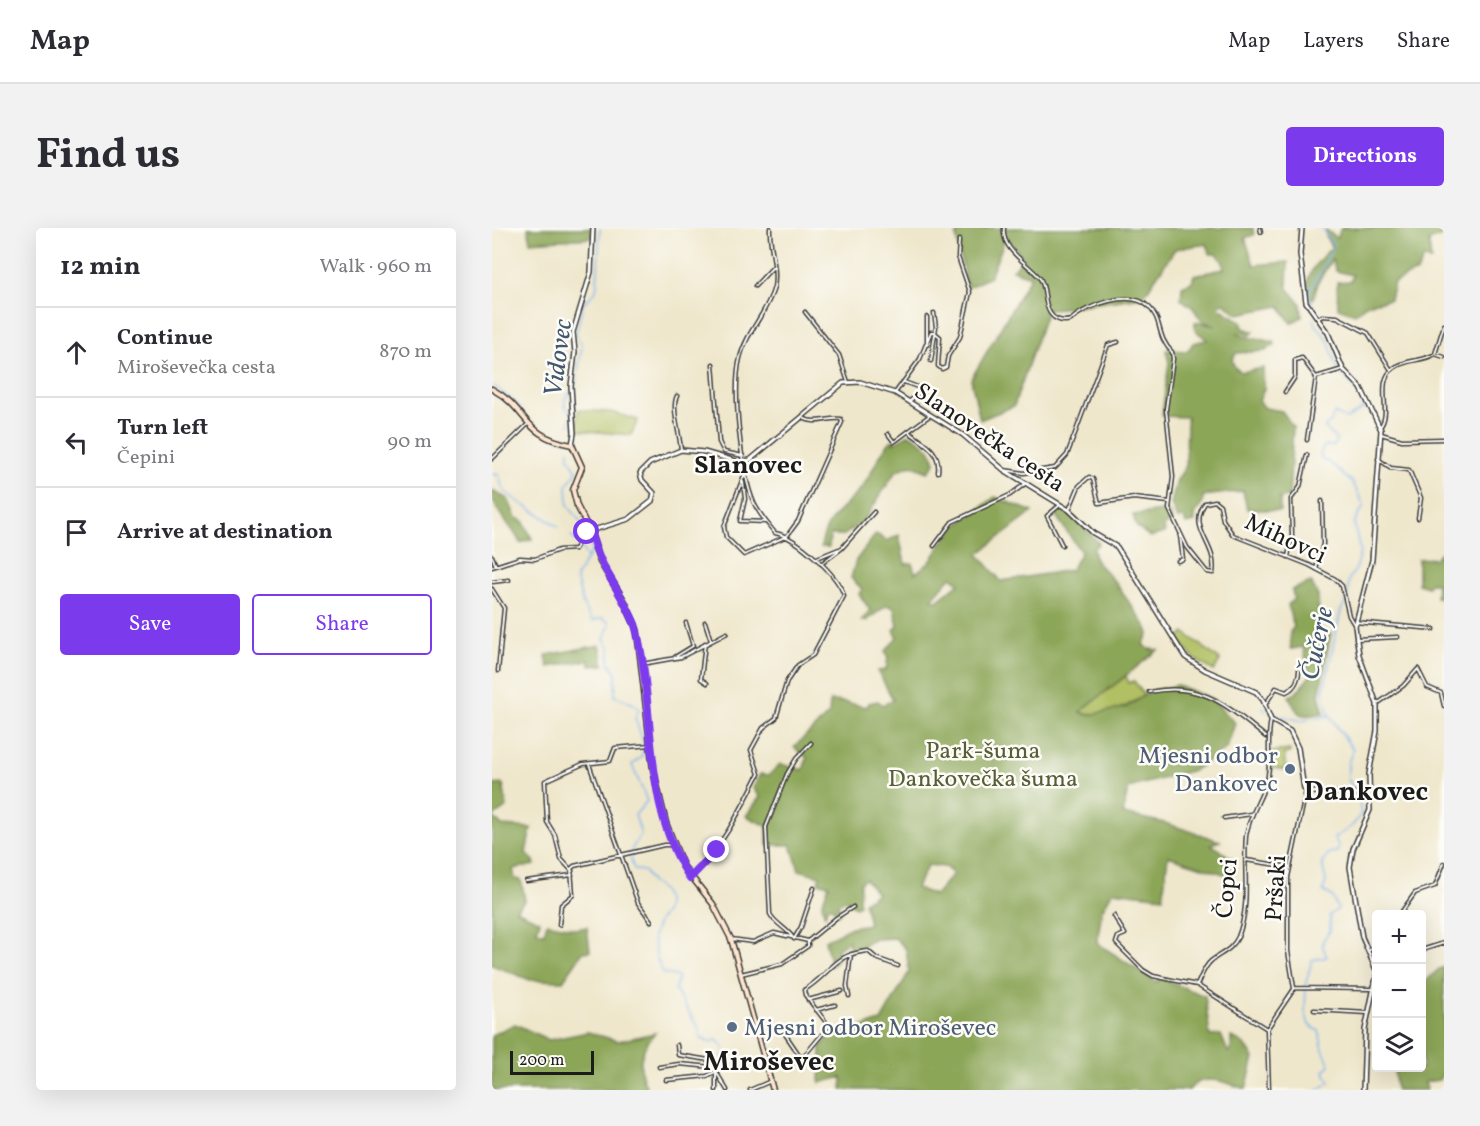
<!DOCTYPE html>
<html lang="en">
<head>
<meta charset="utf-8">
<style>
	:root { --surface:#fff; --page:#f2f2f3; --text:#2b2b33; --muted:#7c7c81; --line:#e1e1e2; --accent:#7c3aed }
	body { margin:0; font-family:Vollkorn,serif; background:var(--page); color:var(--text) }
	.controls { position:absolute; right:18px; bottom:18px; display:grid; overflow:hidden; border-radius:6px; box-shadow:0 6px 24px #0002 }
	.controls button { width:54px; height:54px; display:grid; place-items:center; padding:0; border:0; border-bottom:2px solid var(--line); background:var(--surface); color:var(--text); font:30px sans-serif }
	.scale { position:absolute; left:18px; bottom:15px; width:84px; box-sizing:border-box; padding-left:6px; border:3px solid #1c1c1c; border-top:0; font-size:16px; line-height:21px; white-space:nowrap; color:#1c1c1c; -webkit-text-stroke:4px #fdfcf7; paint-order:stroke }
	.stop { position:absolute; width:18px; height:18px; margin:-14px; border:4px solid #7c3aed; border-radius:50%; background:#fff }
	.stop.end { background:#7c3aed; border-color:#fff; box-shadow:0 2px 6px #0008 }
	.list { margin:0; padding:0; list-style:none }
	h2 { display:flex; justify-content:space-between; align-items:center; height:78px; margin:0; padding:0 24px; font-size:26px }
	h2 small { font-size:20px; font-weight:400; color:var(--muted) }
	.list li { display:grid; grid-template-columns:39px 1fr auto; gap:18px; align-items:center; box-sizing:border-box; height:90px; padding:0 24px; border-top:2px solid var(--line) }
	.list b { display:block; font-size:22px; white-space:nowrap }
	.list p { margin:0; font-size:20px; white-space:nowrap; color:var(--muted) }
	.list em { font-size:20px; font-style:normal; color:var(--muted) }
	.actions { display:flex; gap:12px; padding:18px 24px }
	.actions a { flex:1; padding:14px 0; border:2px solid var(--accent); border-radius:6px; text-align:center; font-size:21px; color:var(--accent) }
	.actions .main { background:var(--accent); color:#fff }
	.icon { flex:none; width:33px; height:33px; fill:none; stroke:currentColor; stroke-width:2; stroke-linecap:round; stroke-linejoin:round }
	.map { position:relative; flex:none; width:952px; height:862px; overflow:hidden; border-radius:6px }
	header { display:flex; align-items:center; gap:36px; box-sizing:border-box; height:84px; padding:0 30px; background:var(--surface); border-bottom:2px solid var(--line) }
	header strong { font-size:28px }
	nav { display:flex; gap:33px; margin-inline-start:auto; font-size:21px }
	.intro { display:flex; align-items:center; justify-content:space-between; box-sizing:border-box; height:144px; padding:0 36px }
	h1 { margin:0; font-size:42px }
	.button { padding:15px 27px; border-radius:6px; background:var(--accent); color:#fff; font-size:21px; font-weight:700 }
	main { display:flex; gap:36px; padding:0 36px }
	aside { flex:1; background:var(--surface); border-radius:6px; box-shadow:0 6px 24px #0002 }
	.map>svg:first-child { display:block }
	.green { fill:#b1c063; stroke:#666e40; stroke-width:1.5 }
	.forest { fill:#8ca659; stroke:#54613a; stroke-width:1.5; fill-rule:evenodd }
	.lines { fill:none; stroke-linecap:round; stroke-linejoin:round }
	.stream { stroke:#7db2eb; stroke-width:1.5 }
	.minor-casing { stroke:#3c3a36; stroke-width:5 }
	.tertiary-casing { stroke:#3c3a36; stroke-width:6 }
	.secondary-casing { stroke:#3c3a36; stroke-width:7 }
	.minor { stroke:#fff; stroke-width:2 }
	.tertiary { stroke:#fff; stroke-width:3 }
	.secondary { stroke:#fde5d0; stroke-width:4 }
	.route { stroke:#7c3aed; stroke-width:8 }
	.service-dot { fill:#5c6f8a; stroke:#fdfcf7; stroke-width:2 }
	.labels { text-anchor:middle; stroke-width:5; stroke-linejoin:round; paint-order:stroke }
	.street-label { font-size:24px; fill:#1c1c1c; stroke:#fdfcf7 }
	.park-label { font-size:24px; fill:#585e38; stroke:#fdfcf7 }
	.service-label { font-size:24px; fill:#4e5e75; stroke:#fdfcf7; text-anchor:end }
	.water-label { font-size:26px; font-style:italic; fill:#43586f; stroke:#fdfcf7 }
	.neighbourhood-label { font-size:26px; font-weight:bold; fill:#1c1c1c; stroke:#fdfcf7 }
	.quarter-label { font-size:27px; font-weight:bold; fill:#1c1c1c; stroke:#fdfcf7 }
</style>
</head>
<body>
<header>
<strong>Map</strong>
<nav><a>Map</a><a>Layers</a><a>Share</a></nav>
</header>
<div class="intro"><h1>Find us</h1><a class="button">Directions</a></div>
<main>
<aside>
<h2>12 min<small>Walk · 960 m</small></h2>
<ul class="list">
<li><svg class="icon" aria-label="ahead" viewBox="0 0 24 24"><path d="M12 20V5M6 11l6-6 6 6"/></svg><div><b>Continue</b><p>Miroševečka cesta</p></div><em>870 m</em></li>
<li><svg class="icon" aria-label="left" viewBox="0 0 24 24"><path d="M17 20v-9H6M10 6l-5 5 5 5"/></svg><div><b>Turn left</b><p>Čepini</p></div><em>90 m</em></li>
<li><svg class="icon" aria-label="arrive" viewBox="0 0 24 24"><path d="M6 21V4h12l-3 4 3 4H6"/></svg><div><b>Arrive at destination</b></div></li>
</ul>
<div class="actions"><a class="main">Save</a><a>Share</a></div>
</aside>
<div class="map">
<svg width="952" height="862" viewBox="0 0 952 862">
	<rect width="100%" height="100%" fill="#fdfcf7"/>
	<filter id="ink" filterUnits="userSpaceOnUse"><feTurbulence type="fractalNoise" baseFrequency=".0167" numOctaves="2"/><feDisplacementMap in="SourceGraphic" scale="12" xChannelSelector="R" yChannelSelector="G"/><feConvolveMatrix kernelMatrix="1 2 1 2 8 2 1 2 1" color-interpolation-filters="sRGB"/></filter>
	<filter id="wash" filterUnits="userSpaceOnUse"><feTurbulence type="fractalNoise" baseFrequency=".008" numOctaves="4" result="noise"/><feDisplacementMap in="SourceGraphic" scale="24" xChannelSelector="R" yChannelSelector="G"/><feGaussianBlur stdDeviation="1.35" result="paint"/><feColorMatrix in="noise" values="0 0 0 0 0 0 0 0 0 0 0 0 0 0 0 0 0 1.4 0 .05"/><feComposite in="paint" operator="in"/></filter>
	<g filter="url(#wash)">
		<rect width="100%" height="100%" fill="#efe7cc"/>
		<!-- green -->
		<path class="green" d="M86 182 119 184 146 192 139 207 85 202Z
			M693 405 728 432 722 443 702 431 686 411Z
			M634 448 637 455 642 453 652 467C635 479 609 491 587 484Z
			M798 522V525L792 526 794 542 781 540 780 544H777L779 524Z"/>
		<!-- forest -->
		<path class="forest" d="M36 0H99L100 10 38 14Z
			M470 0H761L762 7 753 10 762 37 796 34 795 59 809 76 810 89 799 95 788 78 746 86 732 75 728 76 727 80 749 93 751 100 762 104 758 107 746 105 749 108 782 114 783 117 773 123 744 125 740 132 743 140 750 144 771 140 772 161 767 173 773 180 790 183 801 199 797 269 788 270V283L755 281 751 263 711 268V275L702 287 703 294 694 296 692 289 685 291 679 276 685 252 694 238 695 189 670 188 677 134 674 122 696 123 701 115 715 112 703 102V94L724 98 710 93 701 80 689 71 690 58 700 54 702 47 732 41 731 34 724 26H718L715 16 683 21 651 69 555 82 522 178 488 192 479 151 539 48 520 42 532 31 514 9 498 49 475 60 464 8Z
			M849 0H952V7L937 13 939 33 932 30 925 44 902 54 898 71 875 76 863 86 846 80 845 54 859 53 861 47 844 43 840 31 827 52 821 71 818 70C817 66 814 60 815 56 816 44 831 26 840 20L834 9V2L845 10Z
			M417 206C430 214 440 218 443 235L436 244 419 237 404 243 371 294 352 307H338L337 319H329C333 291 350 282 367 263 381 247 384 227 400 212L401 215Z
			M0 263 16 271 24 290 31 293 40 311 28 315C20 296 0 284 0 263Z
			M503 269 541 284 486 326 509 353 579 342 589 324 564 288 568 280 581 288 607 315 601 321 603 332 623 354 655 400 657 406 651 416 657 421 666 422 588 484 596 487 635 479 659 463 685 457 720 471 743 495 735 520 702 542 636 560 631 586 673 595 728 613 719 616 739 630 738 648 676 628 671 669 621 663 610 682 605 715 664 754 668 750 713 768 718 808 729 807 736 824 739 822V809C751 813 755 819 762 830L754 861C737 856 710 843 697 862H350V849L328 855 329 818 337 809 389 793 417 744 414 721 403 710 383 711 357 725V713L345 721 346 730 339 738 333 712 360 699 377 696 372 674 385 665 373 651 368 655 367 677 364 679 353 672 346 676 348 684 346 687 340 679H335L333 688 330 676 337 657 326 654 328 648 307 642 299 617H275V598L254 588 268 569 261 560 268 546 277 547 288 536 311 542 315 530 302 519 337 486 338 473C355 473 360 477 375 479L377 475 386 473 391 477 401 472 386 443 394 442 396 429 393 424 405 409 402 402 406 398 402 380 395 377 374 393H369L378 382 367 366 370 361 359 350 364 332 384 306 395 313 407 307 413 336 420 335 423 345 437 335 460 301ZM459 349 467 355 445 373 440 371ZM436 637 453 639 461 646 443 667 424 660Z
			M675 282 680 292 672 298 673 305 658 309 644 298 641 287Z
			M947 325H952V370L944 369 945 355H938L936 359 926 356V331L944 330Z
			M819 354 826 368 828 405H839L827 467 832 485C808 489 807 491 797 468L803 466 818 448 811 419 799 421 798 404 802 399 796 377 802 371 800 362Z
			M108 417 112 437 98 438 97 432 56 439 54 427Z
			M11 556 15 579 1 589 10 598 39 600 34 625 42 633 43 637 21 641 23 651 29 652 33 672 24 682 48 693 45 703 52 705 55 695 85 701 95 699 98 723 91 724 71 753 38 752 0 737V557Z
			M952 739V844L947 852 933 854 935 862H904L902 840H930V757L947 741Z
			M23 796 57 812 96 804 126 813 163 805C147 821 144 842 156 862H0V807Z"/>
		<g class="lines">
			<!-- stream -->
			<path class="stream" d="M825 86 816 66 842 18 829 0
				M822 89 823 95 837 114 845 140 867 165 872 180 855 191 842 185 839 194 833 199 844 212 842 218H832L828 227 831 232C846 236 849 249 860 253L872 278 862 295 868 323 865 339 857 351 855 371 849 382 831 464 837 487 861 522 856 535V552L866 564 869 586 860 598 842 610 847 619 845 624 837 625 830 635 834 653 831 663 840 668 846 681 838 687V703C828 714 829 716 835 729L820 732 814 755 813 784 817 797 827 803 831 822 838 837 832 843 838 854 826 862
				M0 156 25 176 35 191
				M78 197 79 185 73 178V171L83 159 90 117 84 106 91 76 103 64 105 57 108 0
				M42 199 60 209 77 213
				M77 222V230L85 243 75 257 76 277 93 300 100 322 84 349 91 377 100 393 110 390 118 395 112 411 118 420 117 434 124 445 123 468 142 476 147 481 143 490 153 519 149 529 140 537 155 573 143 587 149 606C140 620 134 626 143 642L152 643 160 655 170 662 175 673 174 683 166 694 161 709 165 731 171 745 186 749 183 762 206 799 209 810 217 814 225 812 232 820 225 862
				M0 246 7 247C8 251 9 257 11 261 16 270 54 289 66 299
				M79 308 90 320 95 331
				M771 479 773 483
				M777 485 810 493 836 488"/>
		</g>
	</g>
	<g filter="url(#ink)">
		<g class="lines">
			<defs>
				<path id="minor" d="M512 0C509 21 535 35 547 49 555 58 551 75 558 85 563 93 572 94 579 92 594 77 639 61 657 79 671 93 664 108 680 124L681 131 674 181 681 249 677 281 695 319 715 344 721 345C726 316 695 302 713 275L723 273 728 277 731 292 741 307 817 337 843 351 850 358 857 388 863 398
					M768 0 769 4
					M263 58 282 38
					M313 84 347 127 356 154
					M826 91 830 88 845 89 876 105 899 142
					M435 117V89
					M943 126 952 97
					M439 133 444 99 442 85
					M221 136 227 214 232 224 251 228
					M412 154 431 161 418 173
					M793 164 803 149V132L810 130 824 149 851 141
					M403 165 428 131 439 104H442L448 109 446 138 450 141 454 139 456 128 468 109 478 64 466 29 467 12
					M185 168C179 179 188 207 189 222
					M888 199C901 184 882 154 902 140 913 131 930 134 943 126L952 129
					M417 204C431 215 449 222 446 244
					M396 206 402 214 437 188
					M889 206 910 212 952 211
					M815 212 824 149
					M0 231 35 197
					M886 231 899 240 917 242 929 270 926 290
					M512 242 532 245 563 240 575 227 616 117 626 114
					M253 245 232 299 234 309 252 327 295 308 306 293 350 194 349 191C335 189 322 198 310 189
					M251 254 253 271 248 293 274 294
					M568 277 555 288 570 317
					M577 282 587 258 597 249 601 251 607 275 642 270 677 274
					M442 318 460 294 518 267 533 256
					M0 328 4 338
					M796 329 800 308 799 271 808 259 815 227
					M325 330 347 321
					M686 333 691 331 688 308
					M329 336 349 321 382 284
					M0 339 28 330 43 331 67 322 83 321 92 304H97
					M824 341 831 316 830 273
					M0 354 17 352
					M0 361 12 380 6 443
					M213 394 219 413
					M863 394 942 401
					M864 411 906 409
					M213 415 209 451 215 455
					M183 429 201 418 194 395
					M150 436 189 429 235 405
					M657 464C710 453 735 478 774 509
					M885 476 911 458 926 441 935 459 949 465 952 478
					M773 477 784 460 794 464C804 460 808 448 807 438
					M97 536 146 675 159 693
					M732 590 759 586
					M754 632 798 639
					M80 643 69 631 63 607 55 594 53 553 91 536 118 533 123 520 159 517
					M200 648C231 618 248 583 267 546L259 522 271 500 284 490 295 453 306 437 321 427 352 368C347 348 305 309 283 305 276 296 267 286 262 275 249 245 240 162 248 130 254 104 276 84 282 59 286 39 277 20 278 0
					M34 653 80 647
					M908 686 923 665 943 658 952 635
					M622 688 633 706 626 709 624 715 651 742 661 748 705 757 775 801
					M67 697 69 677 81 667 79 641 82 638 172 617H182
					M239 711 261 714 282 705 316 713
					M302 711C295 700 283 696 278 686L274 599 295 546 304 531 319 515
					M302 711 309 699 322 660
					M930 722 952 715
					M876 723 884 718
					M249 746 290 736 316 718V713L344 690 361 679
					M705 757C709 749 712 739 719 733 729 725 740 722 746 709 759 676 751 643 754 608 757 587 769 572 775 552 780 535 774 513 779 492
					M802 760 796 723V649L814 563
					M802 760 880 761
					M357 768 355 758 359 726
					M316 772 350 763
					M324 782 343 777
					M822 782 876 785
					M775 801 777 862
					M775 801 802 761
					M291 803 310 831
					M185 817 186 827 217 832 235 862
					M275 836 307 834 337 798 313 767 312 762C340 745 341 726 376 723L384 730 406 738
					M167 839 187 836 220 839
					M174 852 215 848 223 844
					M224 862V846
					M258 862 279 853"/>
				<path id="tertiary" d="M810 0 808 26 814 74 836 105 851 141 869 160 889 202 880 332 863 398 867 427 885 476V503L877 546 878 582 861 621 858 639 870 709 884 742
					M80 217 82 205 79 158 83 124 81 104 99 44 101 0
					M98 303 137 291 160 273 162 265 150 252 148 245 158 235 189 222 212 224 247 234 258 232 351 155 368 154 403 165 471 207 512 242 577 282 601 305 625 319 693 429 713 442 764 464 771 472 779 492 798 503 806 520 812 561 817 564 878 566
					M871 862 873 802 884 749"/>
				<path id="secondary" d="M0 161C37 181 29 208 80 217L90 239 81 262 85 278 98 303 108 334 132 372 145 402 161 541 174 595 191 638 221 676 239 711 281 862"/>
			</defs>
			<!-- minor casing -->
			<use href="#minor" class="minor-casing"/>
			<!-- tertiary casing -->
			<use href="#tertiary" class="tertiary-casing"/>
			<!-- secondary casing -->
			<use href="#secondary" class="secondary-casing"/>
			<!-- minor -->
			<use href="#minor" class="minor"/>
			<!-- tertiary -->
			<use href="#tertiary" class="tertiary"/>
			<!-- secondary -->
			<use href="#secondary" class="secondary"/>
		</g>
	</g>
	<g class="lines" filter="url(#ink)">
		<!-- route -->
		<path class="route" d="M95 304 98 303C108 341 128 361 143 396 165 479 148 574 198 650L225 622"/>
	</g>
	<!-- markers -->
	<g class="service-dot">
		<circle cx="798" cy="541" r="6"/>
		<circle cx="240" cy="799" r="6"/>
	</g>
	<g class="labels">
		<!-- street labels -->
		<g class="street-label">
			<text transform="translate(498 209) rotate(34)" y="8">Slanovečka cesta</text>
			<text transform="translate(794 310) rotate(25)" y="8">Mihovci</text>
			<text transform="translate(734 660) rotate(-85)" y="8">Čopci</text>
			<text transform="translate(783 660) rotate(-86)" y="8">Pršaki</text>
		</g>
		<!-- park labels -->
		<g class="park-label">
			<text x="491" y="530">Park-šuma<tspan x="491" dy="28">Dankovečka šuma</tspan></text>
		</g>
		<!-- service labels -->
		<g class="service-label">
			<text x="786" y="535">Mjesni odbor<tspan x="786" dy="28">Dankovec</tspan></text>
			<text x="252" y="807" text-anchor="start">Mjesni odbor Miroševec</text>
		</g>
		<!-- water labels -->
		<g class="water-label">
			<text transform="translate(65 130) rotate(-82)" y="9">Vidovec</text>
			<text transform="translate(824 415) rotate(-78)" y="9">Čučerje</text>
		</g>
		<!-- neighbourhood labels -->
		<g class="neighbourhood-label">
			<text x="256" y="245">Slanovec</text>
		</g>
		<!-- quarter labels -->
		<g class="quarter-label">
			<text x="874" y="572">Dankovec</text>
			<text x="277" y="842">Miroševec</text>
		</g>
	</g>
</svg>
<div class="controls">
<button>+</button>
<button>−</button>
<button><svg class="icon" aria-label="layers" viewBox="0 0 24 24"><path d="M12 4l9 5-9 5-9-5zM3 14l9 5 9-5"/></svg></button>
</div>
<div class="scale">200 m</div>
<div class="stop" style="left:95px;top:304px"></div>
<div class="stop end" style="left:225px;top:622px"></div>
</div>
</main>
</body>
</html>
